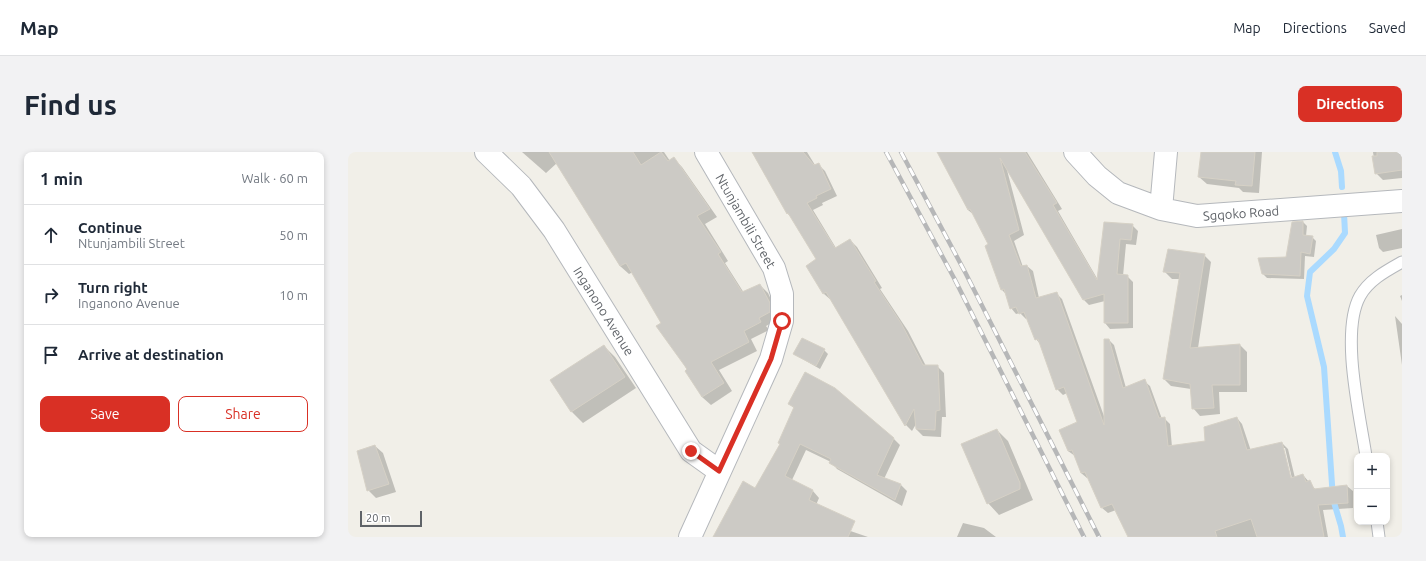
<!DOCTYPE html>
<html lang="en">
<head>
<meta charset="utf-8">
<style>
	:root { --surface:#fff; --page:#f2f2f3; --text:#1f2937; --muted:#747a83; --line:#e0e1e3; --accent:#d93025 }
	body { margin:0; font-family:Ubuntu,sans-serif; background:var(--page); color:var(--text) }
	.controls { position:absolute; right:12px; bottom:12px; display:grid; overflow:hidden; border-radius:8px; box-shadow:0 2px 6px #0003 }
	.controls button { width:36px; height:36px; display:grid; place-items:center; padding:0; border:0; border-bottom:1px solid var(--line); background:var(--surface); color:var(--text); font:20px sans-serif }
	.scale { position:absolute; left:12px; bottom:10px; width:62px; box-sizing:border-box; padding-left:4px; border:2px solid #5f6368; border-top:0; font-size:11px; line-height:14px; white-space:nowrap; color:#5f6368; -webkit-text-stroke:3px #fff; paint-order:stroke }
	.stop { position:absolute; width:12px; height:12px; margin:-9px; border:3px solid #d93025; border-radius:50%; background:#fff }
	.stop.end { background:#d93025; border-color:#fff; box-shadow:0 1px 4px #0008 }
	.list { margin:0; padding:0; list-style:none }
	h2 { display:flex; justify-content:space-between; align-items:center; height:52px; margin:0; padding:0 16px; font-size:17px }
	h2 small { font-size:13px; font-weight:400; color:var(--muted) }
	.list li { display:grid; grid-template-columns:26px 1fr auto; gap:12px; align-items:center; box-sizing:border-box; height:60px; padding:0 16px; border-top:1px solid var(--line) }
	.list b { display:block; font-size:15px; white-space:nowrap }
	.list p { margin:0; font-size:13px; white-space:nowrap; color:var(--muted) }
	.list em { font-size:13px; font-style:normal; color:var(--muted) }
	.actions { display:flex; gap:8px; padding:12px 16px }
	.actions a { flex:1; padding:9px 0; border:1px solid var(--accent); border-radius:8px; text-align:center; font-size:14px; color:var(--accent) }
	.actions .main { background:var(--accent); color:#fff }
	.icon { flex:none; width:22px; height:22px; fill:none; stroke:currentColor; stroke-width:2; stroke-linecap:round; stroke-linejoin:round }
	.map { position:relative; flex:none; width:1054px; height:385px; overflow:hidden; border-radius:8px }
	header { display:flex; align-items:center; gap:24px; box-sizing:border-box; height:56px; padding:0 20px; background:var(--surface); border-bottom:1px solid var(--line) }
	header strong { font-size:19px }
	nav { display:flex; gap:22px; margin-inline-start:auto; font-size:14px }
	.intro { display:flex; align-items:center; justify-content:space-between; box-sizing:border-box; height:96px; padding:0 24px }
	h1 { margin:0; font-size:28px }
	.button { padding:10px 18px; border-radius:8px; background:var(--accent); color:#fff; font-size:14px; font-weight:700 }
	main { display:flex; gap:24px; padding:0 24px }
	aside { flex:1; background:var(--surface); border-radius:8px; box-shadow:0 2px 6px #0003 }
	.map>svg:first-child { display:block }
	.shadow { fill:#0003; fill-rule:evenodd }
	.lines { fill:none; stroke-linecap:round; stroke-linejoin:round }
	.stream { stroke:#aadaff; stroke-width:6 }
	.building { fill:#cccac5; stroke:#d6d1c6 }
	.service-casing { stroke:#b5b8bc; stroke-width:13 }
	.minor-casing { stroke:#b5b8bc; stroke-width:24 }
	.service { stroke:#fff; stroke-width:11 }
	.minor { stroke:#fff; stroke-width:22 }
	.rail-casing { stroke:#b6b7b8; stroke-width:4.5 }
	.rail { stroke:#fff; stroke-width:3; stroke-dasharray:9; stroke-linecap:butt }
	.route { stroke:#d93025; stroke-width:5 }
	.labels { text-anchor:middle; stroke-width:4; stroke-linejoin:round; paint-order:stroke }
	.street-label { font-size:13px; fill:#5f6368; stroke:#fff }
</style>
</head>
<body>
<header>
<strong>Map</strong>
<nav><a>Map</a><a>Directions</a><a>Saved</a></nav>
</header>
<div class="intro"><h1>Find us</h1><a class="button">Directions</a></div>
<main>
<aside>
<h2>1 min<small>Walk · 60 m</small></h2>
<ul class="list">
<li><svg class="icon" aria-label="ahead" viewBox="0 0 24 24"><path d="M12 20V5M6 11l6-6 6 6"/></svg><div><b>Continue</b><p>Ntunjambili Street</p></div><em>50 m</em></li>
<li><svg class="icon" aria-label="right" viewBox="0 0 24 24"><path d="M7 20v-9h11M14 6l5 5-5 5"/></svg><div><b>Turn right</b><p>Inganono Avenue</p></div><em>10 m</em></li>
<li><svg class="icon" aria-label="arrive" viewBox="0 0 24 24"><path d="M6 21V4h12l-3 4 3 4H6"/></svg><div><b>Arrive at destination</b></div></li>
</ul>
<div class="actions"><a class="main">Save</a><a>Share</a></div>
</aside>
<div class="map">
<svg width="1054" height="385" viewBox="0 0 1054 385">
	<rect width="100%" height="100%" fill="#f1efe8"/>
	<!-- shadow -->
	<path class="shadow" d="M174 0H316L322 9 326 7 334 15 369 65 357 72 380 109 377 111 396 141 412 133 420 141 429 160V168L418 174 421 178 403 187 409 199 371 218 384 239 363 253 354 245 285 120 281 122 272 114 209 11 198 21Z
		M404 0H459L467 13 470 12 477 19 489 44 474 51 475 53 465 58 488 96 502 88 509 95 534 136 532 137 560 179 578 214H589L596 221 598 265H594L593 285 575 284 568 277V272L564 279 558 273 483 148 476 142 459 114 469 108 444 66 439 61Z
		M590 0H679L714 57 710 59 750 128 757 71 784 73 790 79 788 93 778 92 775 124H779L785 130V176L762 177 757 171V149L741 153 736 148 659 18 676 83 666 89 675 115 679 114 685 119 691 146 708 141 714 147 757 267 761 188 766 193 778 236 796 229 802 234 814 267 816 266 822 272 824 295 858 290 889 266 894 272 903 299 934 291 940 297 947 326 955 323 968 338 999 334 1005 339V356L975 358 980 385H782L768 358 760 361 754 356 741 326H739L733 321 727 304 720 299 731 271 719 241 715 243 709 237 693 193 688 187 680 166 678 167 672 161 668 162 663 156 659 143 654 138 639 94 642 93 626 63 620 58ZM935 296H937L945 331 943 332Z
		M854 0H914L911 41 895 40 891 36 859 32 851 25Z
		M1023 0H1054V26L1035 28 1028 21 1025 0Z
		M955 70 959 74 958 84 964 85 968 89 966 105 957 104 956 127 919 126 915 122 938 106Z
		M1054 77V96L1035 100 1031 96 1028 83Z
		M821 98 856 103 863 110 850 196 892 193 899 200V240H871L872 262 852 264 845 256 843 237 823 234 816 227 832 127H824L817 120Z
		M1054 143V149L1052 144Z
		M1047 164 1054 172V213Z
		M256 194 267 205 288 236 235 271 224 260 203 229Z
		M476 198 480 202 472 217 446 202Z
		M441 252 546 287 552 293 536 327 553 333 559 339 554 354 489 317 483 310 458 298 444 328 465 339 471 346 468 353 479 371 520 385H366L407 337 432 292 447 257Z
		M649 278 660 289 685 348 651 363 640 351Z
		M27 294 35 301 48 340 28 346 20 338Z
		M615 371 636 376 648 385H609Z"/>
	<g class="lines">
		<!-- stream -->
		<path class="stream" d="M987 0 993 19 994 35
			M995 385 993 374 985 347 976 215 959 144 962 120 986 97 997 81 996 61"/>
	</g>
	<!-- building -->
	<path class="building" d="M201 0H285L293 13 313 0 320 9 326 5 362 57 349 64 373 100 370 102 394 140 412 132 422 151V160L411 166 413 170 396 179 401 190 363 210 376 231 354 245 337 219 339 217 308 174 313 171 278 111 272 114Z
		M404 0H455L466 13 471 11 483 37 468 44 469 46 459 51 487 96 502 87 528 129 526 130 553 171 575 213H590L592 258 588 259 587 278 568 277 566 257 557 274 478 140 475 142 458 114 468 107 440 61 439 62Z
		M589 0H677L709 51 705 53 749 128 756 70 785 72 783 88 772 87 769 122 780 123V171H756V142L735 148 652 6 671 78 661 83 673 114 679 113 688 146 709 140 756 273V187H761L775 236 797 227 811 266 817 265 820 294 857 289 856 275 889 265 899 298 934 290 943 326 955 322 958 330 962 328 966 337 999 333 1000 351 970 353 976 385H909L903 367 867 379 869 385H780L764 352 753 356 737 320 733 321 724 298 720 299 711 278 729 270 716 235 708 238 690 187 687 188 676 160 671 162 668 155 662 157 656 137 653 138 637 94 640 92 622 57 620 58Z
		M853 0H907L904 34 887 33 888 29 850 25Z
		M1029 0H1054V18L1027 22 1024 4H1029Z
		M955 69V83L965 84 962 102 953 100 952 124 914 122 910 106 938 105 944 70Z
		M820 97 857 102 842 196 892 192V233H864L866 256 844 257 842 232 815 227 832 121 815 120Z
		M454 186 477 197 468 214 445 202Z
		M256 193 277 225 223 260 202 228Z
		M457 220 487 236 546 286 529 323 553 332 547 348 481 311 483 307 452 292 437 324 465 338 461 348 507 369 500 385H365L395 329 407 336 432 292 430 291 446 255 440 252Z
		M649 277 672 331V337L639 352 613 292Z
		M27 293 41 332 19 339 9 299Z"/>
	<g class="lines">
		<defs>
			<path id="service" d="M1018 304C1012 264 992 180 1012 144 1021 128 1038 119 1054 110
				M1029 370 1031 385"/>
			<path id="minor" d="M138 0 173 34 206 78 343 299 371 319
				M727 0 749 24 770 41 813 57 849 64 1054 49
				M813 57 818 0
				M342 385 423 207 434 169V142L426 116 358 0"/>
		</defs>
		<!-- service casing -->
		<use href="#service" class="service-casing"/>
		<!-- minor casing -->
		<use href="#minor" class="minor-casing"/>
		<!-- service -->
		<use href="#service" class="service"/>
		<!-- minor -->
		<use href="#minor" class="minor"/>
		<defs>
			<path id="rail" d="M538 0 606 126 736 385
				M553 0 617 120 751 385"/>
		</defs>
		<!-- rail casing -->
		<use href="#rail" class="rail-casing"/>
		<!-- rail -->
		<use href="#rail" class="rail"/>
	</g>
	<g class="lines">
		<!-- route -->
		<path class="route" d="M343 299 371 319 423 207 434 169"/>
	</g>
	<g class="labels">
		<!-- street labels -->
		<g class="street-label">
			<text transform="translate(893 61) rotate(-4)" y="5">Sgqoko Road</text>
			<text transform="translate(398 69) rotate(60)" y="5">Ntunjambili Street</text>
			<text transform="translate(256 159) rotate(58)" y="5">Inganono Avenue</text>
		</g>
	</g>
</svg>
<div class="controls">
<button>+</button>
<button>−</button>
</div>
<div class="scale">20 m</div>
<div class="stop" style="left:434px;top:169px"></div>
<div class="stop end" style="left:343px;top:299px"></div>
</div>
</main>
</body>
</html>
